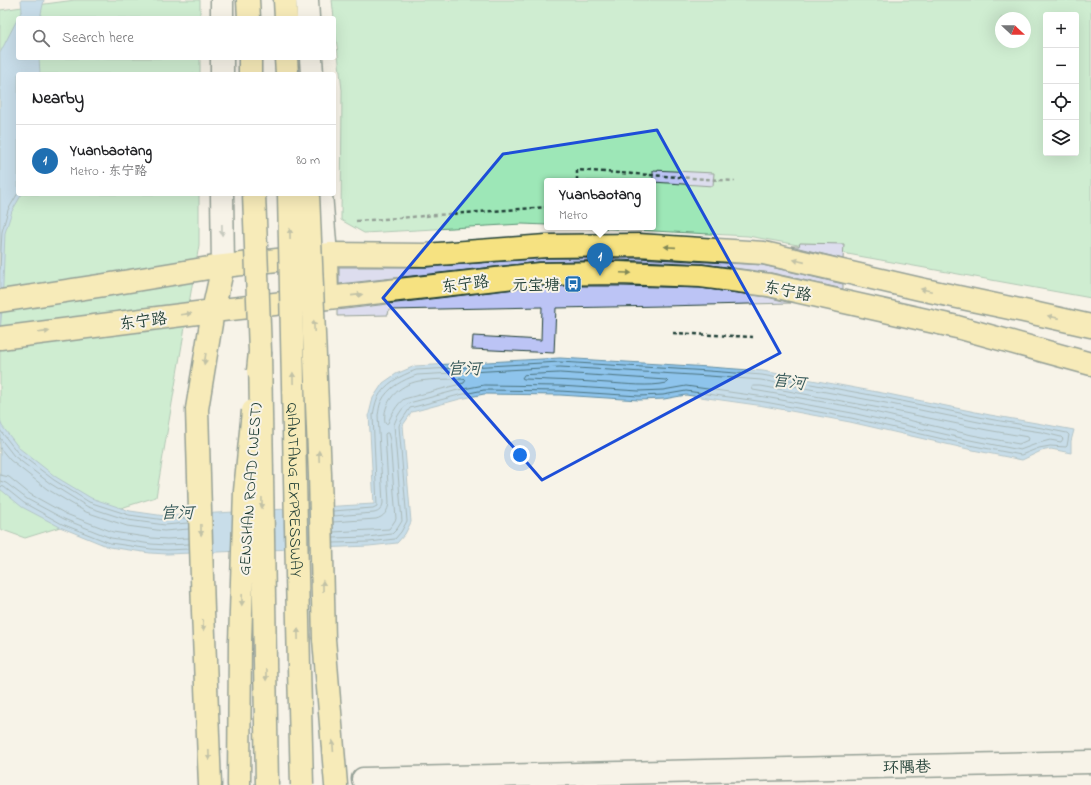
<!DOCTYPE html>
<html lang="en">
<head>
<meta charset="utf-8">
<style>
	:root { --surface:#fff; --page:#f2f2f2; --text:#202124; --muted:#757577; --line:#e0e0e0; --accent:#1f6fb2 }
	body { margin:0; font-family:"Indie Flower","LXGW WenKai TC",sans-serif; background:var(--page); color:var(--text) }
	.controls { position:absolute; right:12px; top:12px; display:grid; overflow:hidden; border-radius:4px; box-shadow:0 4px 16px #0002 }
	.controls button { width:36px; height:36px; display:grid; place-items:center; padding:0; border:0; border-bottom:1px solid var(--line); background:var(--surface); color:var(--text); font:20px sans-serif }
	.compass { position:absolute; left:995px; top:12px; width:36px; height:36px; border-radius:50%; background:var(--surface); box-shadow:0 4px 16px #0002; rotate:112deg }
	.you { position:absolute; left:520px; top:455px; width:14px; height:14px; margin:-10px; border:3px solid #fff; border-radius:50%; background:#1a73e8; box-shadow:0 0 0 6px #1a73e833 }
	.badge { display:grid; place-items:center; width:26px; height:26px; border-radius:50%; background:var(--accent); color:#fff; font-size:13px; font-weight:700 }
	.pin { position:absolute; translate:-50% -33px; filter:drop-shadow(0 1px 2px #0008) }
	.pin::after { content:''; position:absolute; top:21px; width:14px; height:12px; background:inherit; clip-path:polygon(0 0,100% 0,50% 100%) }
	.popup { position:absolute; left:544px; top:178px; width:112px; height:52px; box-sizing:border-box; display:grid; place-content:center; border-radius:4px; background:var(--surface); filter:drop-shadow(0 1px 3px #0005); font-size:13px; white-space:nowrap; color:var(--muted) }
	.popup b { font-size:15px; color:var(--text) }
	.popup::after { content:''; position:absolute; left:50%; top:100%; margin-left:-8px; border:8px solid transparent; border-top-color:var(--surface) }
	.list { margin:0; padding:0; list-style:none }
	h2 { display:flex; justify-content:space-between; align-items:center; height:52px; margin:0; padding:0 16px; font-size:17px }
	h2 small { font-size:13px; font-weight:400; color:var(--muted) }
	.list li { display:grid; grid-template-columns:26px 1fr auto; gap:12px; align-items:center; box-sizing:border-box; height:72px; padding:0 16px; border-top:1px solid var(--line) }
	.list b { display:block; font-size:15px; white-space:nowrap }
	.list p { margin:0; font-size:13px; white-space:nowrap; color:var(--muted) }
	.list em { font-size:13px; font-style:normal; color:var(--muted) }
	.icon { flex:none; width:22px; height:22px; fill:none; stroke:currentColor; stroke-width:2; stroke-linecap:round; stroke-linejoin:round }
	.map { position:relative; flex:none; width:1091px; height:785px; overflow:hidden }
	.search { position:absolute; background:var(--surface); box-shadow:0 4px 16px #0002; left:16px; top:16px; width:320px; height:44px; display:flex; align-items:center; gap:10px; box-sizing:border-box; padding:0 14px; border-radius:4px; color:var(--muted); font-size:15px }
	.panel { position:absolute; background:var(--surface); box-shadow:0 4px 16px #0002; left:16px; top:72px; width:320px; height:124px; border-radius:4px }
	.map>svg:first-child { display:block }
	.green { fill:#9de7b7; stroke:#5e9276; fill-rule:evenodd }
	.water { fill:#8ec4ec; stroke:#628ea2 }
	.lines { fill:none; stroke-linecap:round; stroke-linejoin:round }
	.shore { stroke:#4b737e; stroke-width:1 }
	.building { fill:#bcc4f5; stroke:#1f3d34 }
	.minor-casing { stroke:#1f3d34; stroke-width:25 }
	.major-casing { stroke:#1f3d34; stroke-width:25 }
	.highway-casing { stroke:#1f3d34; stroke-width:25 }
	.path { stroke:#1f3d34; stroke-width:2.5; stroke-dasharray:4 3; stroke-linecap:butt }
	.minor { stroke:#f7f3e8; stroke-width:22 }
	.major { stroke:#f6e281; stroke-width:22 }
	.highway { stroke:#f6e281; stroke-width:22 }
	.major-bridge-casing { stroke:#1f3d34; stroke-width:25; stroke-linecap:butt }
	.highway-bridge-casing { stroke:#1f3d34; stroke-width:25; stroke-linecap:butt }
	.major-bridge { stroke:#f6e281; stroke-width:22 }
	.highway-bridge { stroke:#f6e281; stroke-width:22 }
	.oneway { fill:#8b988e }
	.oneway2 { fill:#808757 }
	.marked { fill:none; stroke:#1d4ed8; stroke-width:3; stroke-linejoin:round }
	.labels { text-anchor:middle; stroke-width:4; stroke-linejoin:round; paint-order:stroke }
	.street-label { font-size:16px; fill:#1f3d34; stroke:#f7f3e8 }
	.poi-label { font-size:16px; fill:#1f3d34; stroke:#f7f3e8; text-anchor:end }
	.water-label { font-size:17px; font-style:italic; fill:#355859; stroke:#f7f3e8 }
</style>
</head>
<body>
<div class="map">
<svg width="1091" height="785" viewBox="0 0 1091 785">
	<rect width="100%" height="100%" fill="#f7f3e8"/>
	<filter id="ink" filterUnits="userSpaceOnUse"><feTurbulence type="fractalNoise" baseFrequency=".025" numOctaves="2"/><feDisplacementMap in="SourceGraphic" scale="8" xChannelSelector="R" yChannelSelector="G"/><feConvolveMatrix kernelMatrix="1 2 1 2 8 2 1 2 1" color-interpolation-filters="sRGB"/></filter>
	<g filter="url(#ink)">
		<!-- green -->
		<path class="green" d="M75 0H200V18H18V58H200V74H18V194H199V245L156 497 25 538 0 529V10Z
			M332 0H1091V298L748 236 578 227H653V181H547V225L522 224 364 233 341 220 342 90ZM1046 15H1076V153H1046ZM1001 18H1025V42H1001Z"/>
		<!-- water -->
		<path class="water" d="M21 0H44L40 18H18V58H39L40 74H18V194H22L12 211 5 233 2 309 0 332V53L22 10Z
			M560 358 709 367 763 371 888 394 990 415 1042 424 1074 430 1071 441V453L1051 449 1041 451 1022 460 968 449 850 422 764 406 686 395 664 399 639 400 560 395 484 394 460 399 412 412 403 425 411 522 405 534 397 543 369 546 167 554 150 553 109 547 60 527 22 507 0 489V419L2 426 19 448 56 477 91 498 130 511 165 516 374 504 369 414 373 398 383 383 396 374 415 366Z"/>
		<g class="lines">
			<!-- shore -->
			<path class="shore" d="M0 269 2 232 8 210 18 193
				M560 373 666 380 668 382 667 383C649 387 626 384 608 383 580 381 552 380 524 379L522 378 524 375Z
				M463 379 466 380 464 383 404 399C397 404 391 415 388 423L386 424 385 423C382 402 398 385 419 381 433 379 449 379 463 379Z
				M753 386H761L885 409 987 430 1028 437 1029 439 1028 440 1019 444 972 435 853 407 753 390 752 388Z
				M0 430 17 452 54 480 89 502 129 515 165 520 188 518
				M0 438 14 456 51 484 88 507 128 520 165 525 188 523
				M0 448 10 460 47 489 86 512 127 526 164 531 189 529
				M0 475 9 477 30 494 66 514 113 532 152 538 167 539 189 538
				M0 481 6 483 27 499 64 519 111 538 151 544 167 545 189 544
				M0 486 4 487 24 503 62 524 110 543 151 549 167 550 189 549
				M333 511 373 508 377 506 373 415C374 410 375 404 377 399 385 383 400 376 416 370L560 362 709 371 762 375 887 398 989 419 1042 428 1067 433 1069 435 1067 446 1066 447 1050 446 1039 448 1021 455 969 445 851 418 765 402 686 391 663 395 639 396 560 391 484 390 459 395 410 408 400 423 399 426 407 521 401 532 395 539 369 542 334 543
				M333 516 374 513C379 512 382 509 383 503L378 415C379 411 379 406 381 402 388 387 403 380 417 375L560 367 709 376 761 380 886 403 988 424 1041 432 1061 437 1063 439 1061 442 1050 440 1039 443 1020 450 970 440 852 413 765 397 686 386 663 390 639 391 560 386 484 385 458 390 409 403C402 407 396 418 394 425L402 521 397 529 392 534 368 537 334 538
				M333 522 376 519C384 517 388 511 389 503L385 434 386 433H388L390 440 396 519 392 525 389 529 333 532"/>
		</g>
		<!-- building -->
		<path class="building" d="M653 170 714 173 713 186 653 182Z
			M800 243 844 244 843 259 791 246H799Z
			M547 258H638L762 265 843 284V289L772 273 703 264 619 260 539 262 339 284V267H426Z
			M541 286H619L700 288 767 297 791 303 664 306 556 308 554 353 472 349 473 336 541 340 542 307 389 310 388 315 337 316V310Z"/>
		<g class="lines">
			<defs>
				<path id="minor" d="M222 0V18
					M307 0 308 18
					M222 58V74
					M311 58 312 74
					M222 194 223 266
					M321 194 326 255
					M363 779 1091 762"/>
				<path id="major" d="M248 0 249 18
					M250 58V74
					M326 255 327 298
					M0 301 105 285 215 267 331 254 425 255 546 246 638 245 764 253 920 289 1024 311 1091 326
					M0 338 213 311 540 274 619 273 701 276 769 285 957 327 1091 364
					M324 639 336 785
					M210 785 203 611 197 409 213 311 223 266
					M239 785 240 642"/>
				<path id="highway" d="M285 0 286 18
					M286 58 287 74"/>
			</defs>
			<!-- minor casing -->
			<use href="#minor" class="minor-casing"/>
			<!-- major casing -->
			<use href="#major" class="major-casing"/>
			<!-- highway casing -->
			<use href="#highway" class="highway-casing"/>
			<!-- path -->
			<path class="path" d="M577 181V170L735 181
				M356 221 547 207
				M673 333 753 337"/>
			<!-- minor -->
			<use href="#minor" class="minor"/>
			<!-- major -->
			<use href="#major" class="major"/>
			<!-- highway -->
			<use href="#highway" class="highway"/>
			<defs>
				<path id="major-bridge" d="M254 194 260 352 258 371
					M308 194 320 474 324 639
					M240 642 245 491 253 411"/>
				<g id="highway-bridge">
					<path id="s1" d="M289 194 299 668 302 785"/>
					<path d="M260 352 267 785"/>
				</g>
			</defs>
			<!-- major-bridge casing -->
			<use href="#major-bridge" class="major-bridge-casing"/>
			<!-- highway-bridge casing -->
			<use href="#highway-bridge" class="highway-bridge-casing"/>
			<!-- major-bridge -->
			<use href="#major-bridge" class="major-bridge"/>
			<!-- highway-bridge -->
			<use href="#highway-bridge" class="highway-bridge"/>
		</g>
		<!-- one-way arrows -->
		<defs><path id="oneway-solid" d="M-6-.8H1V-3.2L6.5 0L1 3.2V.8H-6Z"/></defs>
		<use class="oneway" href="#oneway-solid" transform="translate(222 230) rotate(89)"/>
		<g class="oneway2">
			<use href="#oneway-solid" transform="translate(290 234) rotate(-91)"/>
			<use href="#oneway-solid" transform="translate(670 247) rotate(-176)"/>
			<use href="#oneway-solid" transform="translate(799 261) rotate(-167)"/>
			<use href="#oneway-solid" transform="translate(626 273) rotate(3)"/>
			<use href="#oneway-solid" transform="translate(926 290) rotate(-168)"/>
			<use href="#oneway-solid" transform="translate(357 295) rotate(-6)"/>
			<use href="#oneway-solid" transform="translate(186 314) rotate(-7)"/>
			<use href="#oneway-solid" transform="translate(1053 317) rotate(-167)"/>
			<use href="#oneway-solid" transform="translate(314 326) rotate(-92)"/>
			<use href="#oneway-solid" transform="translate(44 332) rotate(-7)"/>
			<use href="#oneway-solid" transform="translate(205 359) rotate(99)"/>
			<use href="#oneway-solid" transform="translate(293 378) rotate(-91)"/>
			<use href="#oneway-solid" transform="translate(319 456) rotate(-92)"/>
			<use href="#oneway-solid" transform="translate(262 503) rotate(89)"/>
			<use href="#oneway-solid" transform="translate(201 530) rotate(89)"/>
			<use href="#oneway-solid" transform="translate(323 586) rotate(-91)"/>
			<use href="#oneway-solid" transform="translate(242 600) rotate(92)"/>
			<use href="#oneway-solid" transform="translate(203 625) rotate(87)"/>
			<use href="#oneway-solid" transform="translate(298 634) rotate(-91)"/>
			<use href="#oneway-solid" transform="translate(266 675) rotate(89)"/>
			<use href="#oneway-solid" transform="translate(333 746) rotate(-94)"/>
			<use href="#oneway-solid" transform="translate(209 755) rotate(88)"/>
		</g>
	</g>
	<!-- marked area -->
	<path d="M0 0H1091V785H0ZM657 130 780 353 542 480 383 298 503 154Z" fill="#f7f3e8" fill-opacity=".55" fill-rule="evenodd"/>
	<path class="marked" d="M657 130 780 353 542 480 383 298 503 154Z"/>
	<!-- icons -->
	<defs>
		<symbol id="bus-square" viewBox="-11 -11 22 22"><rect x="-9" y="-9" width="18" height="18" rx="4" fill="#1f6fb2" stroke="#f7f3e8"/><path d="M-5-6H5V4H4V6H2V4H-2V6H-4V4H-5ZM-3.5-4V0h7V-4ZM-3.5 1.2v1.5H-2V1.2ZM2 1.2v1.5H3.5V1.2Z" fill="#fff"/></symbol>
	</defs>
	<g fill-rule="evenodd">
		<use href="#bus-square" x="563" y="274" width="20" height="20"/>
	</g>
	<g class="labels">
		<!-- street labels -->
		<g class="street-label">
			<text transform="translate(465 283) rotate(-7)" y="6">东宁路</text>
			<text transform="translate(788 290) rotate(11)" y="6">东宁路</text>
			<text transform="translate(143 320) rotate(-7)" y="6">东宁路</text>
			<text transform="translate(249 489) rotate(-86)" y="6">GENSHAN ROAD (WEST)</text>
			<text dy="6" stroke="none"><textPath href="#s1" startOffset="296">QIANTANG EXPRESSWAY</textPath></text>
			<text transform="translate(907 766) rotate(-1)" y="6">环隅巷</text>
		</g>
		<!-- poi labels -->
		<g class="poi-label">
			<text x="560" y="290">元宝塘</text>
		</g>
		<!-- water labels -->
		<g class="water-label">
			<text x="464" y="374">官河</text>
			<text transform="translate(789 381) rotate(7)" y="6">官河</text>
			<text x="177" y="518">官河</text>
		</g>
	</g>
</svg>
<div class="controls">
<button>+</button>
<button>−</button>
<button><svg class="icon" aria-label="locate" viewBox="0 0 24 24"><circle cx="12" cy="12" r="6"/><path d="M12 2v4M12 18v4M2 12h4M18 12h4"/></svg></button>
<button><svg class="icon" aria-label="layers" viewBox="0 0 24 24"><path d="M12 4l9 5-9 5-9-5zM3 14l9 5 9-5"/></svg></button>
</div>
<svg class="compass" viewBox="-18 -18 36 36"><path d="M0-13l5 13h-10z" fill="#e53935"/><path d="M0 13l5-13h-10z" fill="#757577"/></svg>
<div class="you"></div>
<div class="pin badge" style="left:600px;top:276px">1</div>
<div class="popup"><b>Yuanbaotang</b>Metro</div>
<div class="search"><svg class="icon" aria-label="search" viewBox="0 0 24 24"><circle cx="10" cy="10" r="6"/><path d="M15 15l6 6"/></svg>Search here</div>
<section class="panel">
<h2>Nearby<small></small></h2>
<ul class="list">
<li><span class="badge">1</span><div><b>Yuanbaotang</b><p>Metro · 东宁路</p></div><em>80 m</em></li>
</ul>
</section>
</div>
</body>
</html>
